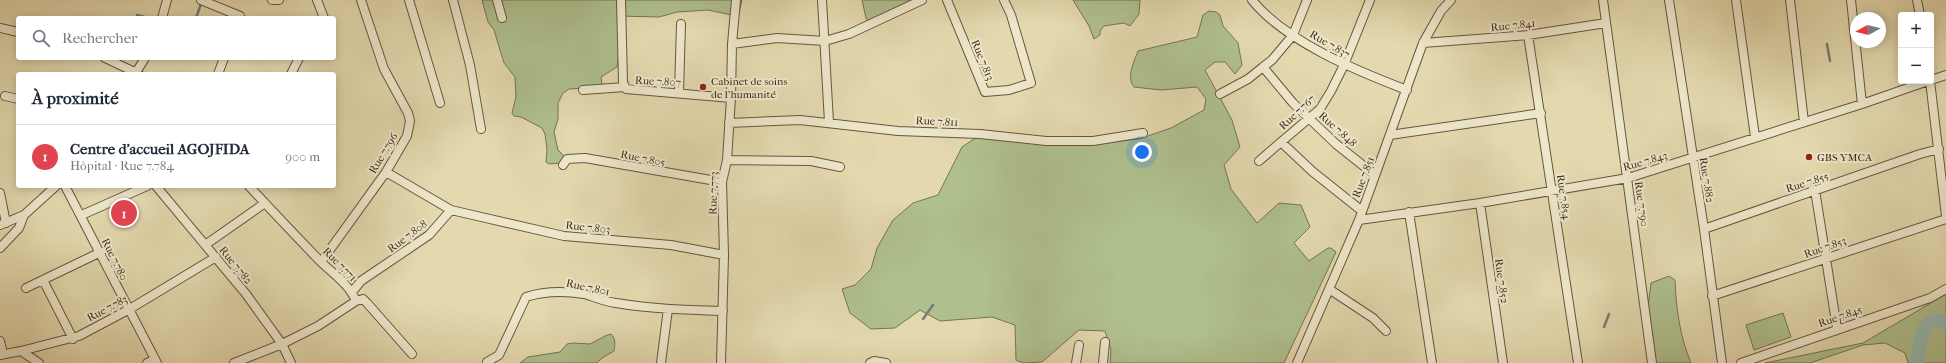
<!DOCTYPE html>
<html lang="fr">
<head>
<meta charset="utf-8">
<style>
	:root { --surface:#fff; --page:#f6f6f7; --text:#1f2937; --muted:#747a83; --line:#e0e1e3; --accent:#db2777 }
	body { margin:0; font-family:"IM FELL French Canon",serif; background:var(--page); color:var(--text) }
	.controls { position:absolute; right:12px; top:12px; display:grid; overflow:hidden; border-radius:4px; box-shadow:0 2px 10px #0003 }
	.controls button { width:36px; height:36px; display:grid; place-items:center; padding:0; border:0; border-bottom:1px solid var(--line); background:var(--surface); color:var(--text); font:20px sans-serif }
	.compass { position:absolute; left:1850px; top:12px; width:36px; height:36px; border-radius:50%; background:var(--surface); box-shadow:0 2px 10px #0003; rotate:262deg }
	.you { position:absolute; left:1142px; top:152px; width:14px; height:14px; margin:-10px; border:3px solid #fff; border-radius:50%; background:#1a73e8; box-shadow:0 0 0 6px #1a73e833 }
	.badge { display:grid; place-items:center; width:26px; height:26px; border-radius:50%; background:var(--accent); color:#fff; font-size:13px; font-weight:700 }
	.pin { position:absolute; translate:-50% -50%; border:2px solid #fff; box-shadow:0 1px 4px #0006 }
	.list { margin:0; padding:0; list-style:none }
	h2 { display:flex; justify-content:space-between; align-items:center; height:52px; margin:0; padding:0 16px; font-size:17px }
	h2 small { font-size:13px; font-weight:400; color:var(--muted) }
	.list li { display:grid; grid-template-columns:26px 1fr auto; gap:12px; align-items:center; box-sizing:border-box; height:64px; padding:0 16px; border-top:1px solid var(--line) }
	.list b { display:block; font-size:15px; white-space:nowrap }
	.list p { margin:0; font-size:13px; white-space:nowrap; color:var(--muted) }
	.list em { font-size:13px; font-style:normal; color:var(--muted) }
	.icon { flex:none; width:22px; height:22px; fill:none; stroke:currentColor; stroke-width:2; stroke-linecap:round; stroke-linejoin:round }
	.map { position:relative; flex:none; width:1946px; height:363px; overflow:hidden }
	.search { position:absolute; background:var(--surface); box-shadow:0 2px 10px #0003; left:16px; top:16px; width:320px; height:44px; display:flex; align-items:center; gap:10px; box-sizing:border-box; padding:0 14px; border-radius:4px; color:var(--muted); font-size:15px }
	.panel { position:absolute; background:var(--surface); box-shadow:0 2px 10px #0003; left:16px; top:72px; width:320px; height:116px; border-radius:4px }
	.map>svg:first-child { display:block }
	.green { fill:#afbf8e; stroke:#767453 }
	.lines { fill:none; stroke-linecap:round; stroke-linejoin:round }
	.stream { stroke:#728073; stroke-width:2.5 }
	.river { stroke:#95b9af; stroke-width:14 }
	.minor-casing { stroke:#67563e; stroke-width:10 }
	.minor { stroke:#ede6ca; stroke-width:8 }
	.poi-dot { fill:#8f2418; stroke:#ede6ca; stroke-width:1.5 }
	.labels { text-anchor:middle; stroke-width:4; stroke-linejoin:round; paint-order:stroke }
	.street-label { font-size:11px; fill:#3e2a18; stroke:#ede6ca }
	.poi-label { font-size:11px; fill:#3e2a18; stroke:#ede6ca; text-anchor:start }
</style>
</head>
<body>
<div class="map">
<svg width="1946" height="363" viewBox="0 0 1946 363">
	<rect width="100%" height="100%" fill="#e3d8ae"/>
	<filter id="stains"><feTurbulence type="fractalNoise" baseFrequency=".005" numOctaves="4"/><feColorMatrix values="0 0 0 0 .2 0 0 0 0 .09 0 0 0 0 .02 0 0 0 .5 -.17"/></filter>
	<radialGradient id="worn" r=".72"><stop offset=".6" stop-color="#630" stop-opacity="0"/><stop offset="1" stop-color="#630" stop-opacity=".3"/></radialGradient>
	<!-- green -->
	<path class="green" d="M482 0H742L739 13 732 15 708 10 677 12 659 17 620 16 621 42 617 67 601 77 602 84 600 87 569 89 563 93 558 103V119L554 132 558 150 565 157 563 163 549 164 546 162 547 149 545 134 542 128 521 117 514 116 512 113 516 97 515 77 504 63 494 30 488 22Z
		M862 0H920L869 23 866 18Z
		M1073 0H1140L1139 14 1130 26 1124 23 1104 26 1100 31V35L1094 39 1089 26Z
		M1209 11 1216 12 1220 15 1223 26 1238 43 1242 65 1235 74 1225 62H1215L1205 70 1232 120 1240 147 1224 165 1231 189 1257 223 1279 203 1301 205 1310 227 1294 243 1309 261 1328 248H1331L1336 252 1284 363H1110L1111 350 1105 331 1079 330 1042 362 1023 363 1016 360 1015 325 992 317 940 321 920 310 895 328 871 329 850 313 842 289 855 285 871 269 877 248 893 220 913 203 938 195 962 147 980 135 1035 142H1111L1139 139 1171 128 1204 110 1206 99 1197 87 1161 90 1134 87C1126 77 1134 62 1138 51L1197 37 1203 15Z
		M1669 276 1675 280C1676 308 1680 337 1691 363H1648L1646 322 1651 283Z
		M1946 294V363H1908L1905 353 1885 343 1863 345 1810 363H1765L1863 343Z
		M1783 313 1791 337 1754 350 1746 325Z
		M611 334C616 339 615 345 614 351L602 358 597 363H520L528 357 560 352 567 344 573 343 590 344 605 336Z"/>
	<g class="lines">
		<!-- stream -->
		<path class="stream" d="M137 15 148 18
			M196 18 201 4
			M1827 44 1830 61
			M923 319 933 305
			M1604 327 1609 314"/>
		<!-- river -->
		<path class="river" d="M1917 363C1918 347 1922 312 1946 323"/>
		<defs>
			<path id="minor" d="M201 0 240 16 239 18
				M272 0H279
				M317 0 324 18
				M409 0 440 103
				M453 0 470 65 481 129
				M497 0 502 18
				M621 0 623 82 626 89 731 98
				M822 0 829 122
				M947 0 985 92 1009 90 1031 83 1011 15 1004 0
				M1252 0C1286 42 1357 71 1407 90
				M1307 0 1293 35 1272 60 1263 67 1293 103 1336 144 1375 175
				M1603 0 1652 363
				M1669 0 1704 229 1722 363
				M1736 0 1755 137
				M1790 0 1804 122
				M1851 0 1862 104
				M1917 0 1920 15
				M162 18 167 0
				M0 28 18 32
				M1528 35 1578 363
				M1423 43 1528 35 1606 23
				M732 44 777 38 825 41 849 34 922 0
				M105 58 139 74
				M135 74 145 58
				M218 74 224 58
				M291 74 299 58
				M1931 80 1946 75
				M1930 81 1946 216
				M583 90 625 87
				M679 93 681 24
				M1220 94 1248 79 1263 67
				M5 96 18 99
				M729 123 800 120 898 131 980 134 1046 141H1093L1143 133
				M1390 135 1541 113
				M727 160 811 161 840 167
				M1259 161 1281 142
				M563 165 567 159 585 158 722 182
				M65 186 157 363
				M156 186 246 294 282 344 291 363
				M249 186C272 211 296 236 319 260 332 273 349 284 356 301L363 299 367 303 412 354
				M1815 190 1837 328
				M0 193 6 223
				M1480 203 1503 363
				M451 210 564 236 671 245 724 255
				M1362 211 1313 172 1281 142 1320 109 1331 91 1344 65 1370 0
				M1409 212 1432 363
				M82 217 84 214 147 186
				M1359 220 1480 203 1628 178 1862 104 1928 81
				M0 225 24 215 56 186
				M1704 229 1920 154 1939 149
				M205 245 265 203
				M0 248 19 228 24 215
				M321 262 386 172 407 136 410 121 408 113 384 69 361 0
				M43 280 73 339
				M26 288 101 252
				M1329 289 1373 318 1386 331
				M352 292 361 281 429 235 451 210 386 172
				M1712 296 1946 219
				M0 341 3 354
				M0 355 21 351
				M487 362 499 355 526 297C545 291 564 291 584 294 595 297 605 302 616 303 652 309 687 310 723 311
				M39 363 21 351 79 336 128 310 216 257
				M147 363 155 359
				M234 363 282 344 318 326 356 301
				M661 363 668 309
				M721 363 724 255 722 182 727 160 731 98 732 44 736 0
				M870 363 874 361 886 363
				M1076 363 1079 345
				M1103 363 1105 342
				M1297 363 1359 220 1423 43 1441 11 1451 0
				M1741 363 1930 298 1946 289"/>
		</defs>
		<!-- minor casing -->
		<use href="#minor" class="minor-casing"/>
		<!-- minor -->
		<use href="#minor" class="minor"/>
	</g>
	<!-- markers -->
	<g class="poi-dot">
		<circle cx="703" cy="87" r="4"/>
		<circle cx="1809" cy="157" r="4"/>
	</g>
	<g class="labels">
		<!-- street labels -->
		<g class="street-label">
			<text transform="translate(1513 25) rotate(-6)" y="4">Rue 7.841</text>
			<text transform="translate(1330 44) rotate(30)" y="4">Rue 7.837</text>
			<text transform="translate(983 60) rotate(68)" y="4">Rue 7.813</text>
			<text transform="translate(658 81) rotate(3)" y="4">Rue 7.807</text>
			<text transform="translate(1297 112) rotate(-43)" y="4">Rue 7.767</text>
			<text transform="translate(937 121) rotate(3)" y="4">Rue 7.811</text>
			<text transform="translate(1338 129) rotate(42)" y="4">Rue 7.848</text>
			<text transform="translate(383 153) rotate(-59)" y="4">Rue 7.796</text>
			<text transform="translate(643 158) rotate(11)" y="4">Rue 7.805</text>
			<text transform="translate(1645 161) rotate(-16)" y="4">Rue 7.843</text>
			<text transform="translate(1363 177) rotate(-69)" y="4">Rue 7.851</text>
			<text transform="translate(1707 180) rotate(81)" y="4">Rue 7.882</text>
			<text transform="translate(1807 182) rotate(-18)" y="4">Rue 7.855</text>
			<text transform="translate(713 193) rotate(-88)" y="4">Rue 7.773</text>
			<text transform="translate(1564 197) rotate(82)" y="4">Rue 7.854</text>
			<text transform="translate(1642 204) rotate(82)" y="4">Rue 7.790</text>
			<text transform="translate(588 227) rotate(6)" y="4">Rue 7.803</text>
			<text transform="translate(407 236) rotate(-37)" y="4">Rue 7.808</text>
			<text transform="translate(1825 247) rotate(-19)" y="4">Rue 7.853</text>
			<text transform="translate(115 259) rotate(64)" y="4">Rue 7.780</text>
			<text transform="translate(340 264) rotate(45)" y="4">Rue 7.771</text>
			<text transform="translate(236 265) rotate(51)" y="4">Rue 7.782</text>
			<text transform="translate(1502 281) rotate(82)" y="4">Rue 7.852</text>
			<text transform="translate(588 287) rotate(12)" y="4">Rue 7.801</text>
			<text transform="translate(107 308) rotate(-28)" y="4">Rue 7.783</text>
			<text transform="translate(1840 316) rotate(-19)" y="4">Rue 7.845</text>
		</g>
		<!-- poi labels -->
		<g class="poi-label">
			<text x="711" y="85">Cabinet de soins<tspan x="711" dy="13">de l'humanité</tspan></text>
			<text x="1817" y="161">GBS YMCA</text>
		</g>
	</g>
	<rect width="100%" height="100%" filter="url(#stains)"/>
	<rect width="100%" height="100%" fill="url(#worn)"/>
</svg>
<div class="controls">
<button>+</button>
<button>−</button>
</div>
<svg class="compass" viewBox="-18 -18 36 36"><path d="M0-13l5 13h-10z" fill="#e53935"/><path d="M0 13l5-13h-10z" fill="#747a83"/></svg>
<div class="you"></div>
<div class="pin badge" style="left:124px;top:213px;background:#e0444e">1</div>
<div class="search"><svg class="icon" aria-label="search" viewBox="0 0 24 24"><circle cx="10" cy="10" r="6"/><path d="M15 15l6 6"/></svg>Rechercher</div>
<section class="panel">
<h2>À proximité<small></small></h2>
<ul class="list">
<li><span class="badge" style="background:#e0444e">1</span><div><b>Centre d'accueil AGOJFIDA</b><p>Hôpital · Rue 7.784</p></div><em>900 m</em></li>
</ul>
</section>
</div>
</body>
</html>
